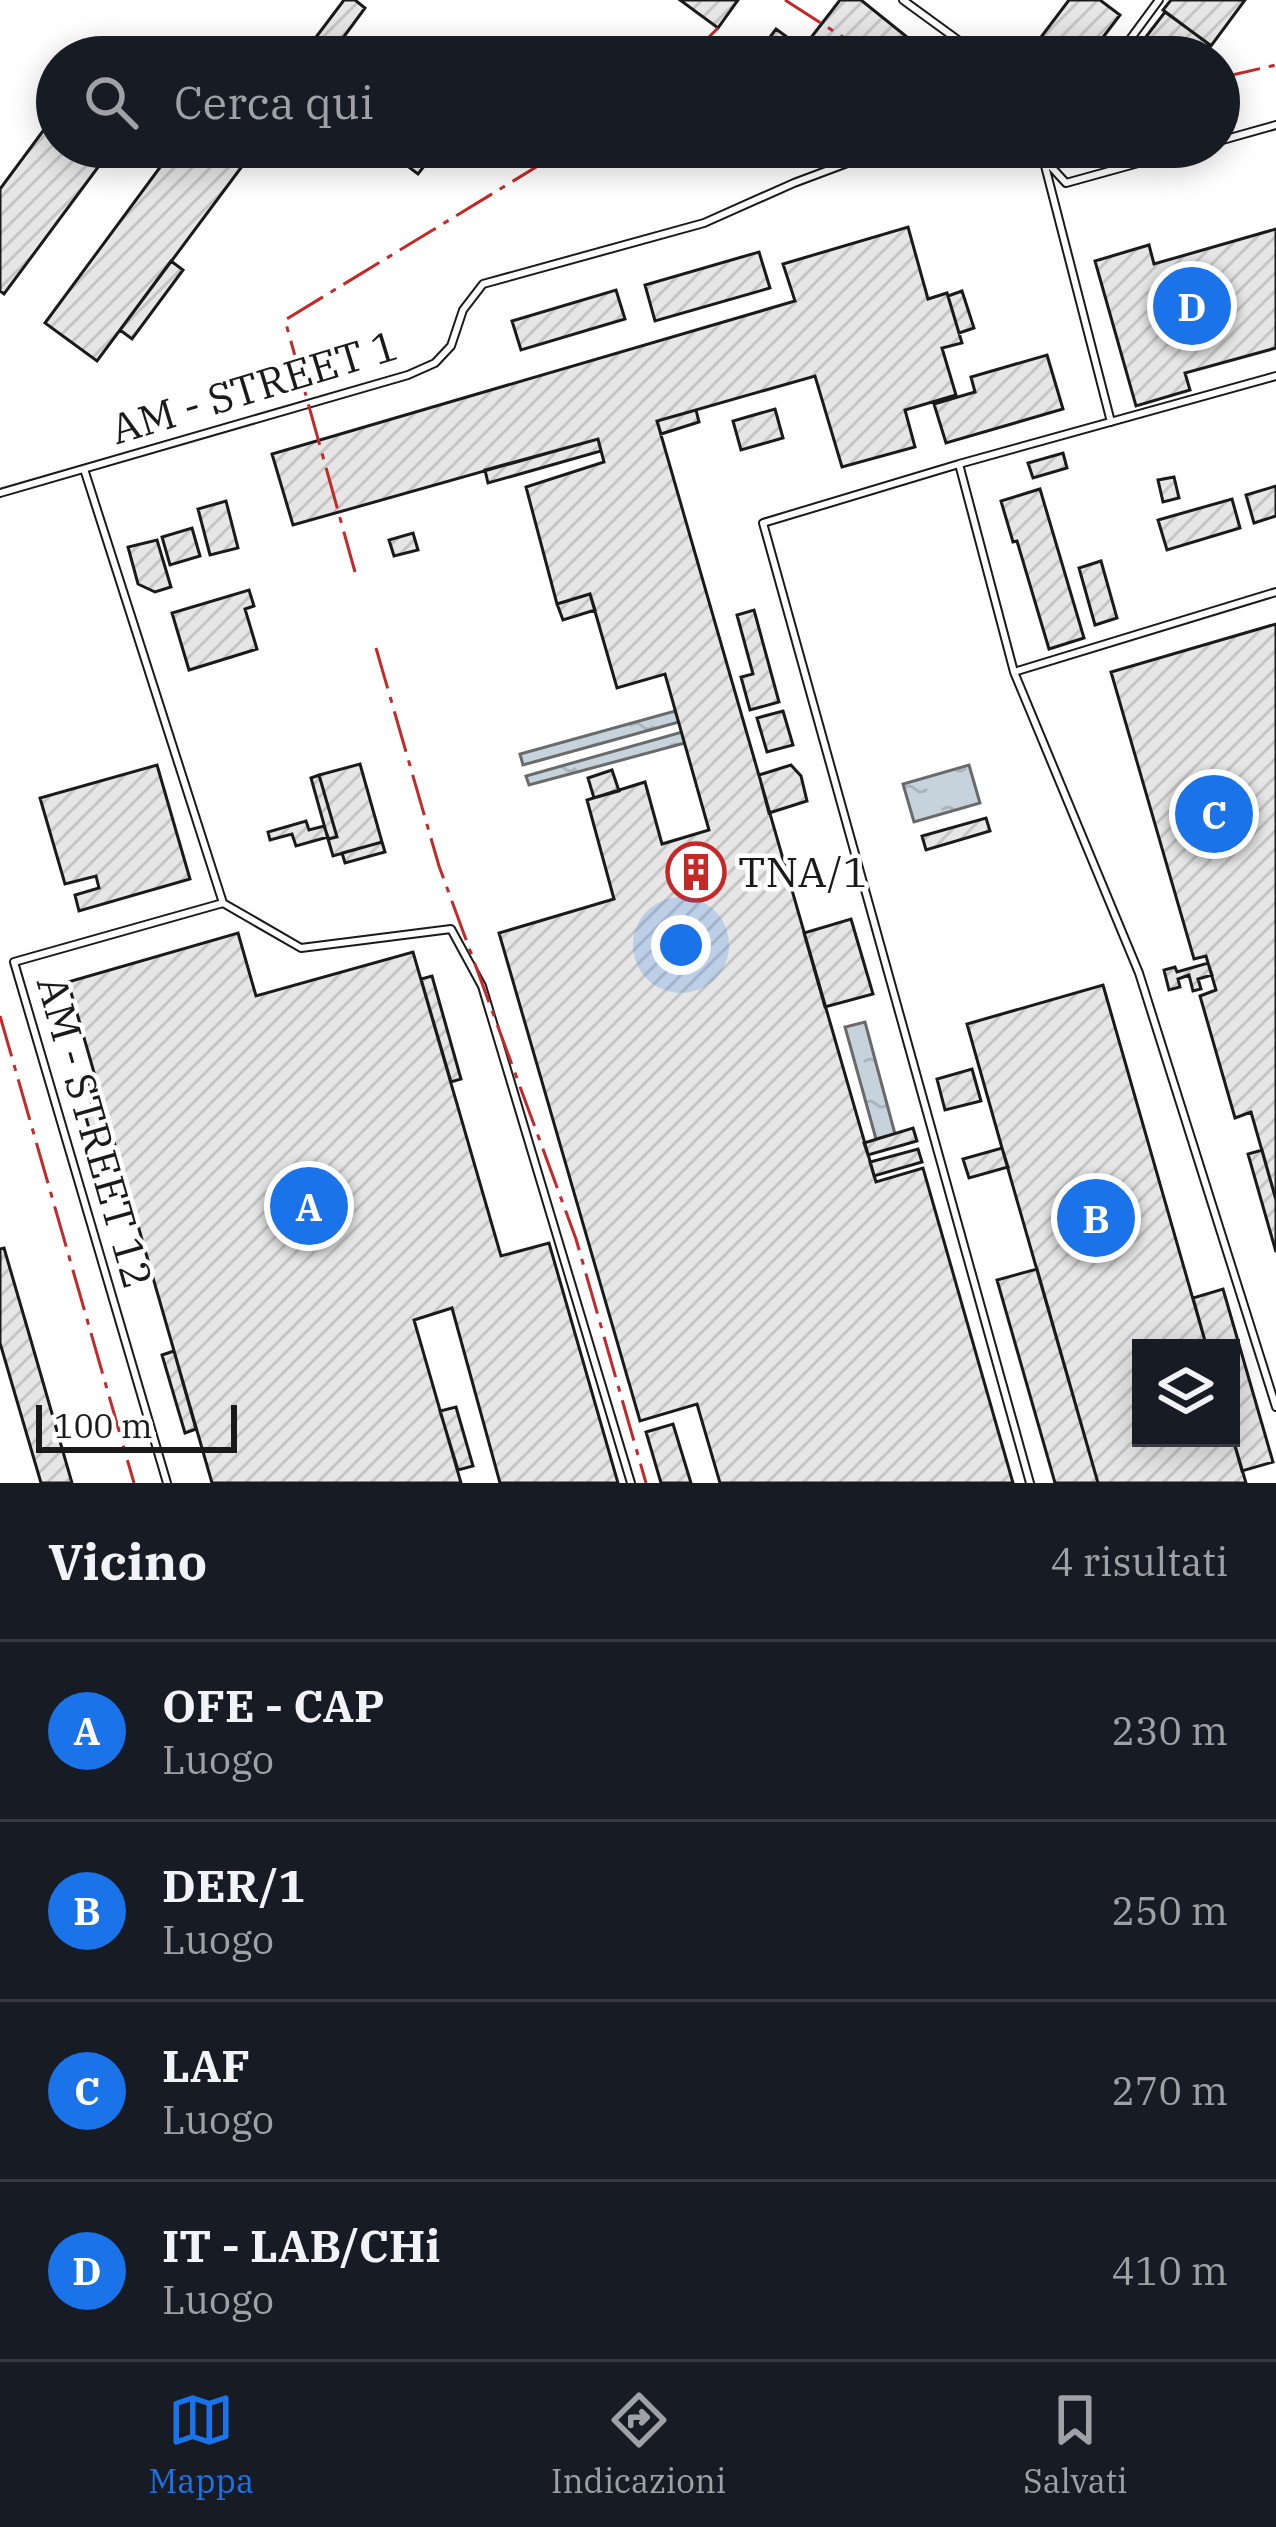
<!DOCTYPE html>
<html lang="it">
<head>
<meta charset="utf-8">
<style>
	:root { --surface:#171b24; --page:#20242c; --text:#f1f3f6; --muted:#9ea1a6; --line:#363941; --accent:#1a73e8 }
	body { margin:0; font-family:"IBM Plex Serif",serif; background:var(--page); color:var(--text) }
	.controls { position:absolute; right:36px; bottom:36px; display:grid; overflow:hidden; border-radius:0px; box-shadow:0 6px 30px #0003 }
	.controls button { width:108px; height:108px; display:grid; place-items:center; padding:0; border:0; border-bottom:3px solid var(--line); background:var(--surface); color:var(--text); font:60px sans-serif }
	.scale { position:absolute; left:36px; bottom:30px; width:201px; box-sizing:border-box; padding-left:12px; border:6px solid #1a1a1a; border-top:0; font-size:33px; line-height:42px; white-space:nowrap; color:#1a1a1a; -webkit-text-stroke:9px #fff; paint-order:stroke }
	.you { position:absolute; left:681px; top:945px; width:42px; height:42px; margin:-30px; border:9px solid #fff; border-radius:50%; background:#1a73e8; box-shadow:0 0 0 18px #1a73e833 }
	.badge { display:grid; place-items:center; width:78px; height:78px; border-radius:50%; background:var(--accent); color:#fff; font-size:39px; font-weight:700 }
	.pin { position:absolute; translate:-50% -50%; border:6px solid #fff; box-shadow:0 3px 12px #0006 }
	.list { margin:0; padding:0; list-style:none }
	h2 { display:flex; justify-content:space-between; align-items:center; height:156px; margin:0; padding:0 48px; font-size:51px }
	h2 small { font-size:39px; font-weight:400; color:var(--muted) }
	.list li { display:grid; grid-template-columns:78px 1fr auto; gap:36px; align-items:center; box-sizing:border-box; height:180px; padding:0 48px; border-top:3px solid var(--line) }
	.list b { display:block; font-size:45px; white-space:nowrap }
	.list p { margin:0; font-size:39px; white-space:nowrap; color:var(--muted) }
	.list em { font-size:39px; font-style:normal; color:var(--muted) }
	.icon { flex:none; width:66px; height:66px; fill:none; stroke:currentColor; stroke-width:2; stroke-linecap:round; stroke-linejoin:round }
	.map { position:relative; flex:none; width:1276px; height:1483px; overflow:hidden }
	.search { position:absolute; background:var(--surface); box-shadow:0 6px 30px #0003; left:36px; right:36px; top:36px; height:132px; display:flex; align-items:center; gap:30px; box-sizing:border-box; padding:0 42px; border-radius:66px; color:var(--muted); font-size:45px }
	.sheet { height:876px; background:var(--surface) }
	nav { display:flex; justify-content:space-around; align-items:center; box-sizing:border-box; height:168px; border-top:3px solid var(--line); background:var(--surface); font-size:33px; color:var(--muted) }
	nav a { display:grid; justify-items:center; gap:6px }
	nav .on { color:var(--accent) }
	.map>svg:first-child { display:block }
	.water { fill:url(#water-ripples); stroke:#6a6a6a; stroke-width:3 }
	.building { fill:url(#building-hatch); stroke:#1a1a1a; stroke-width:3 }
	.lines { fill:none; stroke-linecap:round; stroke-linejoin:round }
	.service-casing { stroke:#1a1a1a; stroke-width:10 }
	.service { stroke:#fff; stroke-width:6 }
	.power { stroke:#c62828; stroke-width:3; stroke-dasharray:42 9 6 9; stroke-linecap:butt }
	.labels { text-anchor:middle; stroke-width:9; stroke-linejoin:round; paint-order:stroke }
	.street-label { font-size:42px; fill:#1a1a1a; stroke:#fff }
	.poi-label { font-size:42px; fill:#1a1a1a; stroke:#fff; text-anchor:start }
</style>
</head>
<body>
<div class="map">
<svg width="1276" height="1483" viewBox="0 0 1276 1483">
	<defs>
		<pattern id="water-ripples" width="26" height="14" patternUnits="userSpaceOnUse" patternTransform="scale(3)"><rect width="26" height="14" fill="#c6d2dc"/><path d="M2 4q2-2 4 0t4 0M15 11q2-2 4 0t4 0" fill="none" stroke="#aab4bc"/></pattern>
		<pattern id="building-hatch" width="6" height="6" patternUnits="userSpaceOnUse" patternTransform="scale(3)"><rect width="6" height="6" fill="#e6e6e6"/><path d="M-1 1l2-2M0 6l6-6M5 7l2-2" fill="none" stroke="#c5c5c5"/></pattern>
	</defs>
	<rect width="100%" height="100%" fill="#fff"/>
	<!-- water -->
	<path class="water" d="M675 711 679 722 523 765 520 754Z
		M682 732 685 743 529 785 526 776Z
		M969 765 980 803 914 822 903 784Z
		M865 1022 895 1134 876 1139 845 1027Z"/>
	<!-- building -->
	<path class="building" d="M344 0H355L365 8 329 57H301Z
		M680 0H738L718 28Z
		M840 0H861L907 37 892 57H796Z
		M1069 0H1100L1120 15 1088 57H1026Z
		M1171 0H1245L1211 46 1163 10Z
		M1165 12 1209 44 1199 57H1162L1142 42Z
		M776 29 798 45 790 57H755Z
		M57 112V147H113L4 294 0 291V189Z
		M175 147H236L249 157 97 361 45 323Z
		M382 147H439L418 174Z
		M908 227 928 299 947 293 962 343 942 348 956 395 905 410 915 447 842 467 815 376 657 421 876 1182 923 1168 1013 1483H720L697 1404 640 1421 499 933 614 899 587 800 645 782 662 844 709 830 665 674 617 688 590 594 557 604 526 487 604 462 598 439 293 525 272 454 795 301 783 264Z
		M1276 229V348L1185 373 1190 390 1136 406 1095 261 1149 245 1154 264Z
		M759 252 770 288 655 321 645 285Z
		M171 261 183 270 132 339 120 330Z
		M616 290 625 319 521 350 512 321Z
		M962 291 974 328 959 333 948 296Z
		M1047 355 1063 409 946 443 934 404 975 392 971 377Z
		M775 409 783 438 741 450 733 421Z
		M696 410 699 422 661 434 657 421Z
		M598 439 601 451 488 483 485 470Z
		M1063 453 1067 468 1033 478 1028 463Z
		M1174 477 1179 498 1163 502 1158 480Z
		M1276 486V516L1254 523 1246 495Z
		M1040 489 1084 638 1049 649 1017 541 1013 542 1001 501Z
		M1232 499 1240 528 1167 550 1158 520Z
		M226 501 238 548 210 555 198 509Z
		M192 528 200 556 170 565 162 537Z
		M413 533 418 550 394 556 389 540Z
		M157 540 171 587 155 592 138 584 128 547Z
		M1101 561 1117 618 1095 625 1079 568Z
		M249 590 254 606 245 609 257 649 189 670 172 613Z
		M590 594 595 610 563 620 557 604Z
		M754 610 779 702 750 710 741 677 753 674 737 615Z
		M1276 624V1200L1251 1112 1235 1118 1200 996 1216 990 1206 956 1194 959 1111 672Z
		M783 711 793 745 767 752 757 718Z
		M360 764 382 842 333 856 328 839 337 837 319 775Z
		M157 765 190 879 79 911 75 895 99 888 96 876 65 884 40 798Z
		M791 765 801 776 807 801 769 813 759 775Z
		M612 770 619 791 594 798 588 778Z
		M319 775 337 837 328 839 311 778Z
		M319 775 337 837 328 839 311 778Z
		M986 818 990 831 926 850 922 836Z
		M306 821 309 830 324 826 328 837 296 846 292 834 270 840 268 832Z
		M306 821 309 830 324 826 328 837 296 846 292 834 270 840 268 832Z
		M382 842 385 852 345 863 342 853Z
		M851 919 873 994 825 1007 804 933Z
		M238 933 256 996 413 952 501 1256 549 1243 618 1483H500L452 1308 414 1320 461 1483H212L68 982Z
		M1208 963 1212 975 1198 979 1201 989 1193 991 1189 975 1178 979 1180 987 1169 990 1164 970 1175 967 1177 972Z
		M432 976 461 1079 451 1082 421 979Z
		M1103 985 1207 1348H1141V1438H1231V1432L1246 1483H1098L1002 1148 967 1024Z
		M972 1069 981 1101 945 1110 937 1079Z
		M96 1082 114 1144 104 1147 102 1140 93 1142 84 1111 93 1108 86 1085Z
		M913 1128 917 1141 868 1155 864 1143Z
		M1002 1148 1008 1167 969 1178 963 1159Z
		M918 1149 922 1162 874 1176 870 1162Z
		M1262 1150 1276 1200V1252L1248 1154Z
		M4 1248 34 1351 72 1483H41L17 1401 0 1343V1249Z
		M1037 1269 1098 1483H1055L997 1280Z
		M1223 1289 1273 1462 1242 1471 1231 1432V1348H1207L1193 1298Z
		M174 1351 196 1429 185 1433 162 1355Z
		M456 1407 473 1466 458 1470 440 1411Z
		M673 1424 691 1483H661L646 1432Z"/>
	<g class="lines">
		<defs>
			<path id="service" d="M903 0 973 51 975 57
				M1117 57 1159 0
				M1219 141 1276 125
				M1033 147 1066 183 1196 147
				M1052 147 1043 158 1111 422
				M1276 376 959 464 1014 672 1276 592
				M959 464 763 523 1030 1483
				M84 469 223 903 14 962 167 1483
				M0 493 408 375 435 363 451 346 463 310 483 284 704 223 794 183 890 147
				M1014 672 1139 973 1276 1407
				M223 903 301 948 451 929 482 986 631 1483"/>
		</defs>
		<!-- service casing -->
		<use href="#service" class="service-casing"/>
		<!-- service -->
		<use href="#service" class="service"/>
		<!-- power -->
		<path class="power" d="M785 0 874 57
			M689 57 718 28
			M1219 78 1276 65
			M355 572 285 320 569 147
			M376 648 439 866 576 1239 646 1483
			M0 1016 134 1483"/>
	</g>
	<!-- icons -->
	<defs>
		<symbol id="building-ring" viewBox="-11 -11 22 22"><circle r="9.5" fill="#fff" stroke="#c62828" stroke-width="1.5"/><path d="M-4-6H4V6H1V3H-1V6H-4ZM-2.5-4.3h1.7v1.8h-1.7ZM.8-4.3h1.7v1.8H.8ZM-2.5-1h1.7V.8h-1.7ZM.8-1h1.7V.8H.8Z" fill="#c62828"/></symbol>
	</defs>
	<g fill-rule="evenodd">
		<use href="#building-ring" x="663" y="839" width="66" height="66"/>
	</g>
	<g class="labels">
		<!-- street labels -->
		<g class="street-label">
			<text transform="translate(254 387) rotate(-17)" y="15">AM - STREET 1</text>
			<text transform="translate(95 1132) rotate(74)" y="15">AM - STREET 12</text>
		</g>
		<!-- poi labels -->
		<g class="poi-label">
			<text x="738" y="887">TNA/1</text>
		</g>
	</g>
</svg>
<div class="controls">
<button><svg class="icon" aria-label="layers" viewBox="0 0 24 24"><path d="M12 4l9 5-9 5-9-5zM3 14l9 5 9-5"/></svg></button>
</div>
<div class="scale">100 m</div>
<div class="you"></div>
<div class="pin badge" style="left:309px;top:1206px">A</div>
<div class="pin badge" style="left:1096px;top:1218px">B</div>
<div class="pin badge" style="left:1214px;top:814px">C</div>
<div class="pin badge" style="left:1192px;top:306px">D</div>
<div class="search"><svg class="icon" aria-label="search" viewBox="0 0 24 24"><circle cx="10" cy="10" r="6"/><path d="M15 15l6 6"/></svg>Cerca qui</div>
</div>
<section class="sheet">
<h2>Vicino<small>4 risultati</small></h2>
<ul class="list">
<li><span class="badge">A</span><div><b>OFE - CAP</b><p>Luogo</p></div><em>230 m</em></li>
<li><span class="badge">B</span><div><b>DER/1</b><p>Luogo</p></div><em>250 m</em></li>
<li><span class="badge">C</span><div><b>LAF</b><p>Luogo</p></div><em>270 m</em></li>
<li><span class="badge">D</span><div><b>IT - LAB/CHi</b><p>Luogo</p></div><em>410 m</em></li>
</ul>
</section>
<nav>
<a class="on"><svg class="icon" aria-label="map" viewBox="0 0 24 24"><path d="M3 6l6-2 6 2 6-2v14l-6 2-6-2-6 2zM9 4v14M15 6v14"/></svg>Mappa</a>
<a><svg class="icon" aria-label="directions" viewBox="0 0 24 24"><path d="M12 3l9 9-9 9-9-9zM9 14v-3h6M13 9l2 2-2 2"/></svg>Indicazioni</a>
<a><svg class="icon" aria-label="saved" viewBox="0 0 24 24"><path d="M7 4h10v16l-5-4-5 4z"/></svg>Salvati</a>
</nav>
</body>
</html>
